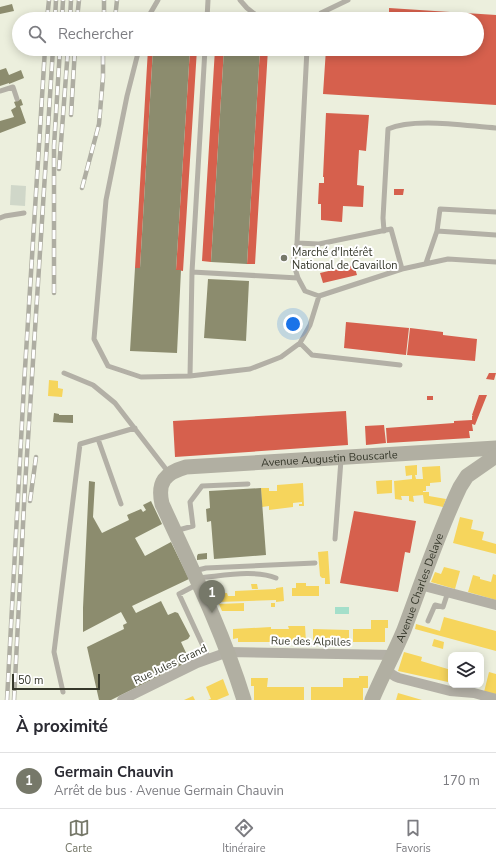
<!DOCTYPE html>
<html lang="fr">
<head>
<meta charset="utf-8">
<style>
	:root { --surface:#fff; --page:#f2f2f3; --text:#2b2b33; --muted:#7c7c81; --line:#e1e1e2; --accent:#767869 }
	body { margin:0; font-family:"Nunito Sans",sans-serif; background:var(--page); color:var(--text) }
	.controls { position:absolute; right:12px; bottom:12px; display:grid; overflow:hidden; border-radius:8px; box-shadow:0 2px 10px #0003 }
	.controls button { width:36px; height:36px; display:grid; place-items:center; padding:0; border:0; border-bottom:1px solid var(--line); background:var(--surface); color:var(--text); font:20px sans-serif }
	.scale { position:absolute; left:12px; bottom:10px; width:88px; box-sizing:border-box; padding-left:4px; border:2px solid #36382b; border-top:0; font-size:11px; line-height:14px; white-space:nowrap; color:#36382b; -webkit-text-stroke:3px #fff; paint-order:stroke }
	.you { position:absolute; left:293px; top:324px; width:14px; height:14px; margin:-10px; border:3px solid #fff; border-radius:50%; background:#1a73e8; box-shadow:0 0 0 6px #1a73e833 }
	.badge { display:grid; place-items:center; width:26px; height:26px; border-radius:50%; background:var(--accent); color:#fff; font-size:13px; font-weight:700 }
	.pin { position:absolute; translate:-50% -33px; filter:drop-shadow(0 1px 2px #0008) }
	.pin::after { content:''; position:absolute; top:21px; width:14px; height:12px; background:inherit; clip-path:polygon(0 0,100% 0,50% 100%) }
	.list { margin:0; padding:0; list-style:none }
	h2 { display:flex; justify-content:space-between; align-items:center; height:52px; margin:0; padding:0 16px; font-size:17px }
	h2 small { font-size:13px; font-weight:400; color:var(--muted) }
	.list li { display:grid; grid-template-columns:26px 1fr auto; gap:12px; align-items:center; box-sizing:border-box; height:56px; padding:0 16px; border-top:1px solid var(--line) }
	.list b { display:block; font-size:15px; white-space:nowrap }
	.list p { margin:0; font-size:13px; white-space:nowrap; color:var(--muted) }
	.list em { font-size:13px; font-style:normal; color:var(--muted) }
	.icon { flex:none; width:22px; height:22px; fill:none; stroke:currentColor; stroke-width:2; stroke-linecap:round; stroke-linejoin:round }
	.map { position:relative; flex:none; width:496px; height:700px; overflow:hidden }
	.search { position:absolute; background:var(--surface); box-shadow:0 2px 10px #0003; left:12px; right:12px; top:12px; height:44px; display:flex; align-items:center; gap:10px; box-sizing:border-box; padding:0 14px; border-radius:22px; color:var(--muted); font-size:15px }
	.sheet { height:108px; background:var(--surface) }
	nav { display:flex; justify-content:space-around; align-items:center; box-sizing:border-box; height:56px; border-top:1px solid var(--line); background:var(--surface); font-size:11px; color:var(--muted) }
	nav a { display:grid; justify-items:center; gap:2px }
	nav .on { color:var(--accent) }
	.map>svg:first-child { display:block }
	.water { fill:#a4dfca }
	.homes { fill:#f6d55c }
	.shops { fill:#d6604d }
	.industry { fill:#8c8c6e }
	.building { fill:#d0d7c9 }
	.lines { fill:none; stroke-linecap:round; stroke-linejoin:round }
	.lane { stroke:#b3b0a6; stroke-width:5 }
	.street { stroke:#b3b0a6; stroke-width:10 }
	.secondary { stroke:#b1afa2; stroke-width:15 }
	.rail-casing { stroke:#aeada2; stroke-width:4.5 }
	.rail { stroke:#fff; stroke-width:3; stroke-dasharray:9; stroke-linecap:butt }
	.poi-dot { fill:#767869; stroke:#fff; stroke-width:1.5 }
	.labels { text-anchor:middle; stroke-width:4; stroke-linejoin:round; paint-order:stroke }
	.poi-label { font-size:11px; fill:#36382b; stroke:#fff; text-anchor:start }
	.street-label { font-size:11px; fill:#36382b; stroke:#fff }
</style>
</head>
<body>
<div class="map">
<svg width="496" height="700" viewBox="0 0 496 700">
	<rect width="100%" height="100%" fill="#ecefdd"/>
	<!-- water -->
	<path class="water" d="M335 607H349V614H335Z"/>
	<!-- homes -->
	<path class="homes" d="M49 380 58 381V388L63 389 62 397 48 396Z
		M417 465V475H415L416 479H423L422 467 440 466 441 482 430 483V486H426V491H423V492H429V496L446 499 443 507 424 503 423 495 413 496 414 502 409 501V496H401L402 500 395 499 394 481 412 479V475L406 476 405 466Z
		M392 480V493L377 494 376 481Z
		M303 483 304 506H299V504H302V502L293 503V507L269 510V506L262 507 261 488H269V491H277V485Z
		M460 517 473 520 471 529 484 532 482 540 496 544V554L453 543Z
		M328 551 330 584H325V578H322L320 576 318 552Z
		M444 567 460 571 455 589 431 582 435 572 441 574Z
		M493 574 496 575V600L468 592 473 575 480 577V579L491 582Z
		M296 583H306V586H319V596H292V588H296Z
		M251 584H257L258 589H252Z
		M283 587 284 601 276 602V600L218 602 214 594 227 593 228 596H235V591L276 589V588Z
		M244 603V611H222L219 604Z
		M271 603H275V607H271Z
		M444 617 496 631V651L415 629 416 624 440 631Z
		M371 620H388V628H385V642H353V629H371Z
		M288 626H305L306 642H238V638L233 639V629L271 627V629H289Z
		M313 629 349 630V642H313Z
		M434 639 444 642 443 649 432 646Z
		M404 652 422 657 421 661 451 670 448 682 398 671Z
		M489 672 496 674V695L484 692Z
		M359 676H368V688H363V700H311V687H343V678H359Z
		M251 678H268L267 687H304V700H254V686H251Z
		M223 679 229 695 217 700H208L211 699 206 687Z
		M461 685H471L470 688Z
		M398 693 422 700H396Z
		M193 696 195 700H184Z"/>
	<!-- shops -->
	<path class="shops" d="M389 8 496 15V105L323 94 326 49H477V19H389Z
		M148 49H153L140 268H135Z
		M190 49H197L183 271 176 270Z
		M215 49H224L211 262 202 261Z
		M260 49H268L255 264H247Z
		M326 113 369 115 366 151 359 150 357 185 364 186 363 207 343 206 342 222 321 220V204H318L319 183H324V177H323Z
		M394 189H404L403 195H394Z
		M354 265 357 275 323 283 320 273Z
		M346 322 409 328 406 355 344 348Z
		M410 328 443 332V335L477 339 475 361 407 355Z
		M489 373H496L494 380 486 379Z
		M479 395H487L475 425 472 424 473 431H469L470 438 387 443 386 428 454 423V421L472 420V416H473L472 415Z
		M427 396H433V400H427Z
		M346 411 348 445 175 457 173 421Z
		M384 425 386 443 366 445 365 426Z
		M354 511 416 521 410 553 405 552 398 592 340 583Z"/>
	<!-- industry -->
	<path class="industry" d="M12 4 14 11 0 14V7Z
		M153 49H190L176 270H181L177 353 130 351 135 268H140Z
		M224 49H260L247 264 211 262Z
		M6 68 9 75 21 70 24 78 9 84V83L0 86V70Z
		M21 99 23 105 20 106 26 123 0 133V121L14 117 11 110 16 107 14 102Z
		M208 279 249 281 246 341 204 338Z
		M54 413 59 414V415H73V423L53 422Z
		M89 481 95 482 93 517 102 533 129 520 127 515 141 509 143 512 146 510 143 505 151 501 162 524 135 538 145 556 171 542 189 579 132 606 136 613 161 601 168 615 175 612 178 613 190 636 188 639 181 642 188 657 180 661 182 665 111 700H99L87 647 124 629 123 625 127 623 121 612 83 632V608Z
		M261 488 266 555 214 559 211 521 207 522 206 509 210 508 209 491Z
		M207 553V559L197 560V556L198 554Z"/>
	<!-- building -->
	<path class="building" d="M11 185 26 186 25 206 10 205Z"/>
	<g class="lines">
		<!-- lane -->
		<path class="lane" d="M240 0 247 8 261 19
			M147 19 158 0
			M207 19 208 0
			M317 19 321 13 348 0
			M139 49 127 96 106 200 94 339 108 366 141 377 190 376 250 369 281 357 300 343 310 325 319 296
			M205 49 192 272 298 278
			M307 49 297 243 293 262 298 278 305 291 319 296 402 269 448 259 496 262
			M0 91 13 87 17 99
			M0 218 5 216 24 213
			M384 231 383 218 388 129C415 117 466 126 496 128
			M437 231 440 209 496 212
			M297 243 319 244 391 229 402 269
			M426 263 437 231 496 235
			M300 343 312 355 400 365
			M64 373 93 385 115 403 169 473
			M190 376 192 272
			M98 439 121 504
			M175 531 193 526 190 502 202 486 248 484
			M335 539 341 460
			M194 571 206 568 315 563
			M198 578C222 576 254 569 276 578
			M198 584 179 594 209 659
			M428 621 435 605 443 607 448 592
			M63 692 54 652 80 444 135 428"/>
		<!-- street -->
		<path class="street" d="M420 585 496 605
			M386 667C389 673 393 676 399 678L450 691 474 693 496 699
			M122 700 197 663 228 652 393 655"/>
		<!-- secondary -->
		<g class="secondary">
			<path id="s1" d="M244 700C223 632 192 569 162 504 157 482 165 473 186 467L496 448"/>
			<path id="s2" d="M372 700C382 676 394 654 404 630 422 582 438 533 460 487L467 476 496 456"/>
		</g>
		<defs>
			<path id="rail" d="M47 19 49 0
				M55 19 56 0
				M62 19 63 0
				M70 19 71 0
				M77 19 79 0
				M104 19V0
				M115 19 117 0
				M71 115 75 49
				M59 169 68 49
				M82 188 99 124 103 77V49
				M54 293V146L60 49
				M30 501 36 457
				M7 700 24 385 45 49
				M14 700 25 486 53 49"/>
		</defs>
		<!-- rail casing -->
		<use href="#rail" class="rail-casing"/>
		<!-- rail -->
		<use href="#rail" class="rail"/>
	</g>
	<!-- markers -->
	<circle class="poi-dot" cx="284" cy="258" r="4"/>
	<g class="labels">
		<!-- poi labels -->
		<g class="poi-label">
			<text x="292" y="256">Marché d'Intérêt<tspan x="292" dy="13">National de Cavaillon</tspan></text>
		</g>
		<!-- street labels -->
		<g class="street-label">
			<text dy="4" stroke="none"><textPath href="#s1" startOffset="407">Avenue Augustin Bouscarle</textPath></text>
			<text dy="4" stroke="none"><textPath href="#s2" startOffset="122">Avenue Charles Delaye</textPath></text>
			<text transform="translate(311 641) rotate(1)" y="4">Rue des Alpilles</text>
			<text transform="translate(170 664) rotate(-25)" y="4">Rue Jules Grand</text>
		</g>
	</g>
</svg>
<div class="controls">
<button><svg class="icon" aria-label="layers" viewBox="0 0 24 24"><path d="M12 4l9 5-9 5-9-5zM3 14l9 5 9-5"/></svg></button>
</div>
<div class="scale">50 m</div>
<div class="you"></div>
<div class="pin badge" style="left:212px;top:613px">1</div>
<div class="search"><svg class="icon" aria-label="search" viewBox="0 0 24 24"><circle cx="10" cy="10" r="6"/><path d="M15 15l6 6"/></svg>Rechercher</div>
</div>
<section class="sheet">
<h2>À proximité<small></small></h2>
<ul class="list">
<li><span class="badge">1</span><div><b>Germain Chauvin</b><p>Arrêt de bus · Avenue Germain Chauvin</p></div><em>170 m</em></li>
</ul>
</section>
<nav>
<a class="on"><svg class="icon" aria-label="map" viewBox="0 0 24 24"><path d="M3 6l6-2 6 2 6-2v14l-6 2-6-2-6 2zM9 4v14M15 6v14"/></svg>Carte</a>
<a><svg class="icon" aria-label="directions" viewBox="0 0 24 24"><path d="M12 3l9 9-9 9-9-9zM9 14v-3h6M13 9l2 2-2 2"/></svg>Itinéraire</a>
<a><svg class="icon" aria-label="saved" viewBox="0 0 24 24"><path d="M7 4h10v16l-5-4-5 4z"/></svg>Favoris</a>
</nav>
</body>
</html>
